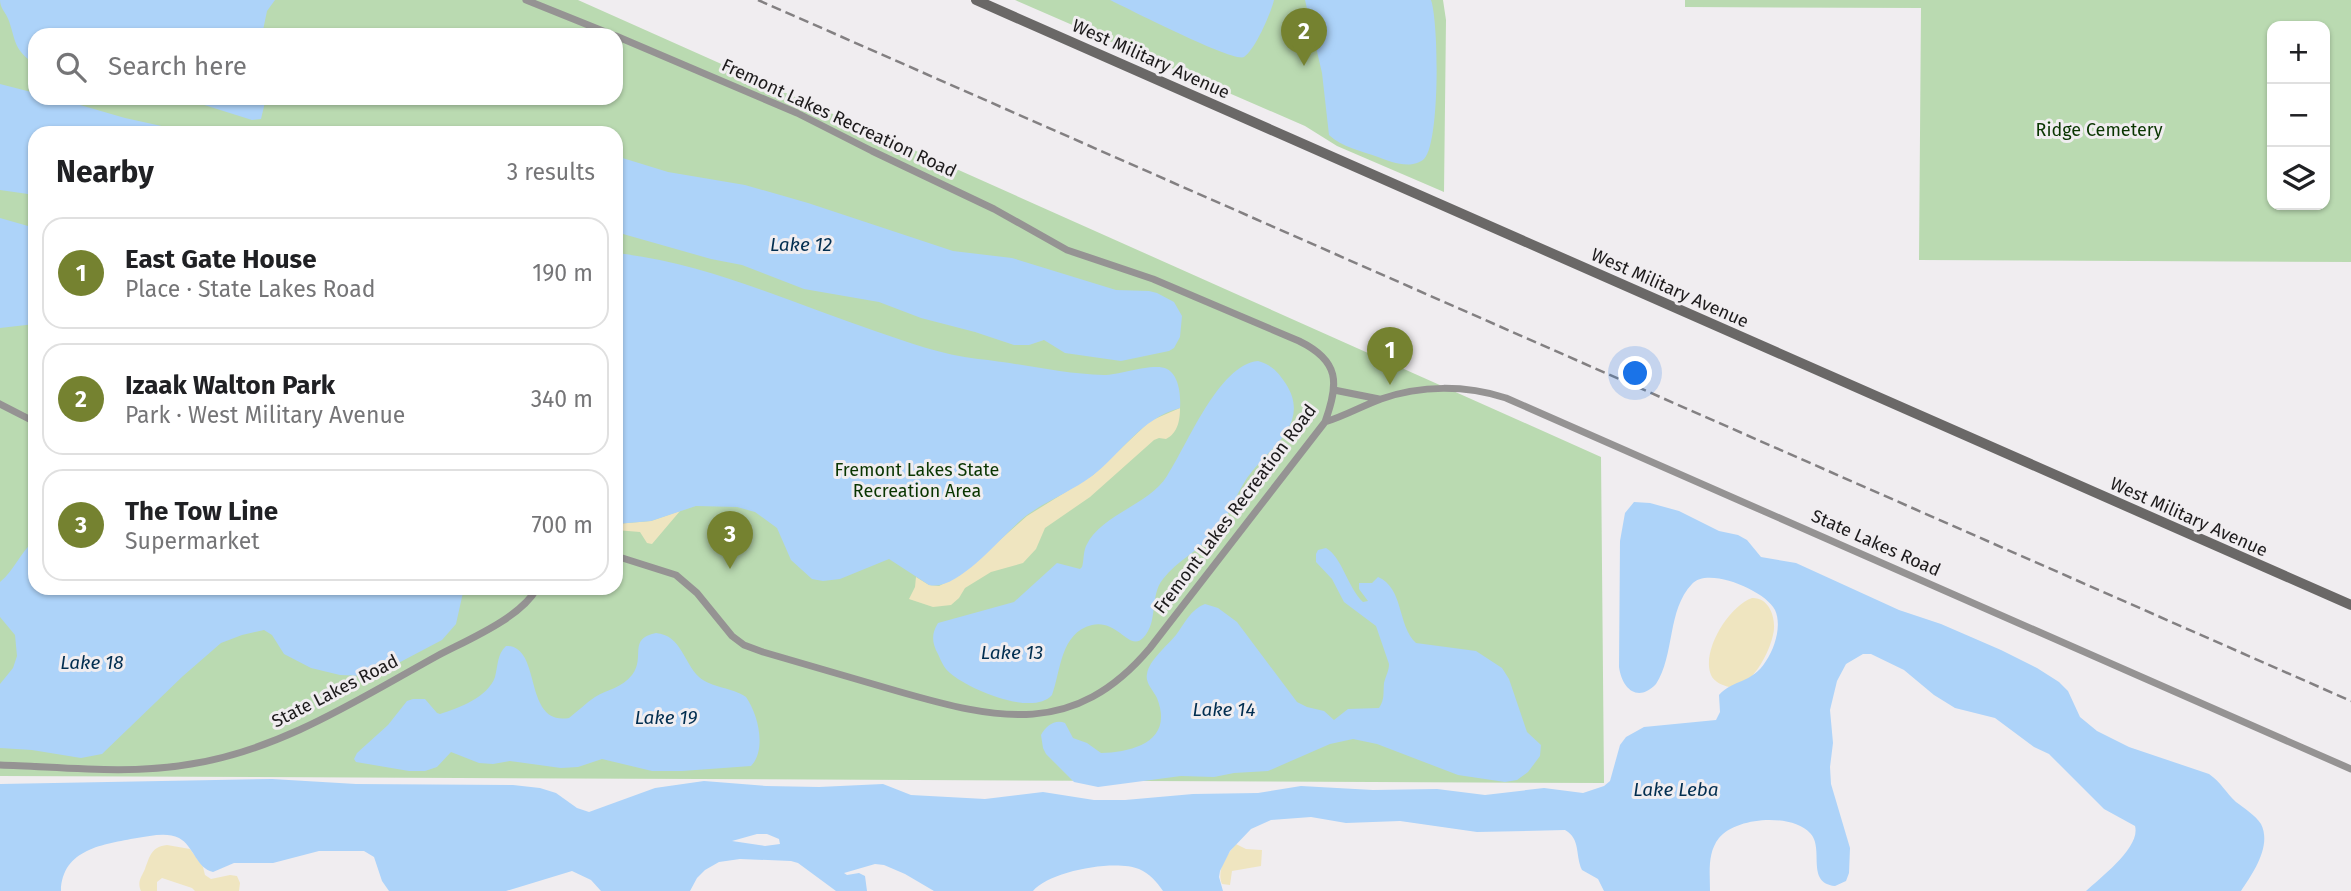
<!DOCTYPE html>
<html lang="en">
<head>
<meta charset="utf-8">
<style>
	:root { --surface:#fff; --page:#f2f2f2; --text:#202124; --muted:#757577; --line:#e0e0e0; --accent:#758230 }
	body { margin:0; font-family:"Fira Sans",sans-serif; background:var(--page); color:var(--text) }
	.controls { position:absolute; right:21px; top:21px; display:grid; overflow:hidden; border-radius:14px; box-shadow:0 2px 5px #0004 }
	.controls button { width:63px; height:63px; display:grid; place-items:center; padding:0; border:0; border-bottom:2px solid var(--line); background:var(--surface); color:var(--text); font:35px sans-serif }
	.you { position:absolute; left:1636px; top:374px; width:24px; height:24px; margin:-18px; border:5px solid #fff; border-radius:50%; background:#1a73e8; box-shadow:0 0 0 10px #1a73e833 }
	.badge { display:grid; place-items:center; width:46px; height:46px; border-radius:50%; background:var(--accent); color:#fff; font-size:23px; font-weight:700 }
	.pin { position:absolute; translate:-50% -58px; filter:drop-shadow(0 2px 4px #0008) }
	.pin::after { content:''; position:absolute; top:37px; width:24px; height:21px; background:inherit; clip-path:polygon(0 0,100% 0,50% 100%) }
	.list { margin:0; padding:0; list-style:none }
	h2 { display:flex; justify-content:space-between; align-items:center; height:91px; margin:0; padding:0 28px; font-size:30px }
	h2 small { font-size:23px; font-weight:400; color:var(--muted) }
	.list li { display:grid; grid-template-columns:46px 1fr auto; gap:21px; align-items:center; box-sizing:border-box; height:112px; margin:0 14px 14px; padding:0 14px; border:2px solid var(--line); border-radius:21px }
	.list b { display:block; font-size:26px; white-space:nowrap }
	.list p { margin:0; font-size:23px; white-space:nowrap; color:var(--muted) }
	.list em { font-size:23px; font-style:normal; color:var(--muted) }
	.icon { flex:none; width:38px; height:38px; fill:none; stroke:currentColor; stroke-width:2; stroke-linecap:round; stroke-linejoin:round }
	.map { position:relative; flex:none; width:2351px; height:891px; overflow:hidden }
	.search { position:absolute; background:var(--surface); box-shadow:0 2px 5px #0004; left:28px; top:28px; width:595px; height:77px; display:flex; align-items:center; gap:18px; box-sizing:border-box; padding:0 24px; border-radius:21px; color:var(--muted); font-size:26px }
	.panel { position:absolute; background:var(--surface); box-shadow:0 2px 5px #0004; left:28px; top:126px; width:595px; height:469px; border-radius:21px }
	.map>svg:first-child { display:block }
	.green { fill:#badab1; fill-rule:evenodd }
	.sand { fill:#efe5c0 }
	.water { fill:#add3f9; fill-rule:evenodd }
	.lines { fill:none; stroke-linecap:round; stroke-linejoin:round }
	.street { stroke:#959393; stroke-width:7 }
	.secondary { stroke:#6a6867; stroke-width:10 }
	.rail { stroke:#838082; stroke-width:2.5; stroke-dasharray:10 5; stroke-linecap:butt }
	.labels { text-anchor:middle; stroke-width:6; stroke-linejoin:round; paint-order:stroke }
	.street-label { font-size:18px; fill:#1c1a1b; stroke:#f0edf0 }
	.park-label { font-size:18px; fill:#093500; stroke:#f0edf0 }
	.water-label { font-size:19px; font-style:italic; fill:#022e50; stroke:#f0edf0 }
</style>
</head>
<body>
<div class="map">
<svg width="2351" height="891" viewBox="0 0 2351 891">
	<rect width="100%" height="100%" fill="#f0edf0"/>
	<!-- green -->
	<path class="green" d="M0 0H578L1601 457 1604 783 0 776ZM35 35H616V98H35ZM35 133H616V588H35Z
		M1015 0H1443L1446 20 1444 192 1337 146 1305 126Z
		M1685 0H2351V262L1919 260 1921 8 1685 7ZM2325 26V205H2272V26Z"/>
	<!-- sand -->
	<path class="sand" d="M1180 408C1180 420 1178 433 1166 439L1159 438 1154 440 1090 497 1045 528 1036 549 1023 563 991 572 965 588 959 598 951 605 933 607 909 599 915 587 916 577 929 585 939 586 960 575 1027 516 1093 475 1150 421Z
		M680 511 652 544 647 543 640 532 616 530V524L651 521Z
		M1752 598C1770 597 1777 620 1773 635 1770 649 1760 669 1749 679 1744 683 1735 685 1729 687 1722 685 1714 682 1711 675 1701 651 1729 606 1752 598Z
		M1236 844 1246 849 1262 850 1261 866 1232 871 1230 885 1222 884C1216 870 1227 854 1236 844Z
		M167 845 190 849 203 867 205 875 211 879 230 875 237 876 240 883 239 891H195L192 888 162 878 157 882V891H141C137 882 141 878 145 869 150 856 151 847 167 845Z"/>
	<!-- water -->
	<path class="water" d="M0 0H275L267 11 262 35H35V64C14 50 16 42 9 21 6 12 0 9 0 0Z
		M1110 0H1274C1271 13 1255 50 1244 57 1234 63 1127 8 1110 0Z
		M1305 0H1431C1439 23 1440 144 1424 159 1411 170 1391 162 1378 157 1361 151 1342 147 1329 135L1322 73Z
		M0 84 35 93V98H56L125 118 166 127 175 133H35V195L0 190Z
		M182 98H266L261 119 252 120Z
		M616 156 668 172 745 185 808 203 953 251 1012 258 1116 290 1149 291 1157 293 1174 302 1182 316 1180 337 1174 348 1169 351 1121 361 1065 353 1044 340 1029 345H1014L975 332 921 318 879 302 804 289 742 265 711 259 616 232Z
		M0 218 35 228V324L0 328Z
		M616 253C706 263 790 302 875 331 908 342 942 355 978 359 1020 363 1061 374 1104 375 1120 375 1154 362 1167 369 1179 375 1181 396 1180 408 1140 419 1123 452 1092 476 1072 491 1048 500 1027 515 1004 532 959 592 929 585L889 559 840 579 823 581 812 579 791 560 777 528 755 512 737 507 696 506 651 521 616 524Z
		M1258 361C1271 364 1279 373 1286 384 1312 425 1267 449 1247 478 1235 496 1229 517 1215 533 1199 550 1177 561 1163 579 1149 596 1159 622 1143 638 1129 652 1118 619 1092 625 1060 633 1061 671 1052 695 1033 717 968 689 950 673 944 668 941 661 938 654 932 643 931 634 938 623L1014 602 1057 563 1080 569 1082 567C1084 561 1083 553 1086 546 1100 515 1149 505 1167 476 1187 446 1218 365 1258 361Z
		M1634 502 1650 503 1679 511 1719 531 1738 535 1747 540 1761 557 1796 563 1899 610 1941 624 2001 650 2037 668 2059 682 2068 691 2080 717 2097 731 2129 747 2209 774C2221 782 2226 793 2236 802 2244 808 2255 815 2261 824 2272 846 2253 873 2241 891H2086C2101 877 2141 847 2135 826L2104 809 2049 754 2034 747 1995 718 1955 708 1934 695 1904 670 1871 654H1863L1846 664 1837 681 1830 710 1833 743 1830 767 1831 784 1850 848 1849 873 1846 881 1835 886C1805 883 1825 848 1810 833 1791 813 1736 817 1719 838 1707 853 1710 873 1710 891H1604L1598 879 1582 870C1575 855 1581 839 1565 830L1477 832 1400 821 1346 823 1311 817 1271 820 1251 829 1230 851 1220 871 1219 877 1223 891H1163C1157 882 1150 874 1139 869 1115 859 1049 871 1033 891H934L905 874 884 865 875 864 844 873 847 875 859 873 865 876 867 891H836L798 863 791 861 740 859 719 862 705 870 697 878 690 891H601L591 880 572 871 506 891H389L382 881 374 857 364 851H319L273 863H234L213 872C196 868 194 846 179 838 167 832 150 836 137 838 104 844 62 849 61 891H0V784L272 779 356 784 513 785 540 788 556 793 577 808 589 812 655 788 704 781 766 786 819 787 883 784 911 795 985 799 1043 792 1094 800H1125L1193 794 1258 793 1301 786 1373 790 1437 789 1485 795 1544 788 1583 793 1604 786 1610 781 1620 745 1626 737 1644 727 1716 720 1720 712 1719 695C1733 679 1752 684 1766 661 1775 648 1782 625 1775 610 1766 591 1708 566 1692 584 1667 610 1675 655 1656 684 1638 703 1622 689 1619 667L1620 541 1625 513ZM757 834H767L779 839 780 844 765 846 732 841Z
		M35 540V588H464L456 624 442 640 387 669 364 676 340 675 311 668 284 654 272 635 264 630 242 635 221 643 183 676 102 754 81 758 32 750 0 748V684L13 668 17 656 15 635 0 617V582C15 570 20 552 35 540Z
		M1326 548C1342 557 1348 588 1363 602L1368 601 1359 589V583H1372L1378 577C1404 588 1397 625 1416 643L1476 651 1502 668 1509 679 1527 732 1541 745 1540 756 1528 772 1517 780 1505 782 1458 775 1377 744 1353 739 1330 744 1268 771 1234 773 1214 777 1181 776 1098 787 1074 782 1046 754 1043 748 1041 735C1046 726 1055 719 1065 723L1073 738 1087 743 1101 753C1134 752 1174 741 1157 698 1153 690 1145 683 1147 674 1149 660 1167 646 1176 635 1184 624 1191 609 1205 604L1218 608 1237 622 1297 702 1307 707 1324 711 1334 720 1348 709 1379 708C1385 699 1383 693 1384 683 1386 675 1389 671 1389 664L1376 626 1344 602 1332 579 1316 562V554L1318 550Z
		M656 633C681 635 684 663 699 677 711 688 732 687 746 697 758 714 767 749 751 766L682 771H652L602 759 578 767 561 768 510 761 493 764 479 763 451 752 437 767 425 771H409L356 762 354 759 357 753 388 725 407 701 413 699H425L437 713 440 714C459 708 488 697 495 677 498 666 497 654 506 646 543 645 522 726 569 718 578 711 586 703 595 697 608 689 622 688 632 675 646 657 627 639 656 633Z"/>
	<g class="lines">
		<!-- street -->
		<path class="street" d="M526 0 613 35
			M616 36 797 113 872 151 994 209 1067 250 1153 279 1299 341C1340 361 1339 383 1325 422L1150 648C1074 738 998 720 897 691 852 678 807 665 763 652L744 645 732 636 697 593 676 575 616 556
			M1334 390 1379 399
			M0 404 35 422
			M1325 422C1345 416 1362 406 1381 399 1421 385 1465 385 1506 398L2351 769
			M0 765C63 767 129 775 191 764 281 750 359 699 437 656 467 640 521 618 537 588"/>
		<!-- secondary -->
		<path class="secondary" d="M976 0 2351 605"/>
		<!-- rail -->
		<path class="rail" d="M758 0 2351 701"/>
	</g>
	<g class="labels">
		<!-- street labels -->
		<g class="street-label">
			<text transform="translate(1151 59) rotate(24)" y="6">West Military Avenue</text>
			<text transform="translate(839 118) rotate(25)" y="6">Fremont Lakes Recreation Road</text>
			<text transform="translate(1670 288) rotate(24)" y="6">West Military Avenue</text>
			<text transform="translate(1235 509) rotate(-53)" y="6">Fremont Lakes Recreation Road</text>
			<text transform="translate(2189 517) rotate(24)" y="6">West Military Avenue</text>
			<text transform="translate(1876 543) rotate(24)" y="6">State Lakes Road</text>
			<text transform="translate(335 691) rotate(-27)" y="6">State Lakes Road</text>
		</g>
		<!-- park labels -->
		<g class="park-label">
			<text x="2099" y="136">Ridge Cemetery</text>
			<text x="917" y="476">Fremont Lakes State<tspan x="917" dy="21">Recreation Area</tspan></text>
		</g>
		<!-- water labels -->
		<g class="water-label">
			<text x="801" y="251">Lake 12</text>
			<text x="1012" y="659">Lake 13</text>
			<text x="92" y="669">Lake 18</text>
			<text x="1224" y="716">Lake 14</text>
			<text x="666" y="724">Lake 19</text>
			<text x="1676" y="796">Lake Leba</text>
		</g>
	</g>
</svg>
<div class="controls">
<button>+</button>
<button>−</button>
<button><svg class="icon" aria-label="layers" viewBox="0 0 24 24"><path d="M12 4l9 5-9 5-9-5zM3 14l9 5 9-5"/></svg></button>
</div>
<div class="you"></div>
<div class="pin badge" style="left:1390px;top:385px">1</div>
<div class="pin badge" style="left:1304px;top:66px">2</div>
<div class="pin badge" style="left:730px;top:569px">3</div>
<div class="search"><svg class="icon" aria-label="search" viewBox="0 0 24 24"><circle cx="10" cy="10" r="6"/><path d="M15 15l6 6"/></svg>Search here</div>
<section class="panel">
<h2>Nearby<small>3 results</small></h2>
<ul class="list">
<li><span class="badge">1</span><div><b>East Gate House</b><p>Place · State Lakes Road</p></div><em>190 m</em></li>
<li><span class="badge">2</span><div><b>Izaak Walton Park</b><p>Park · West Military Avenue</p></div><em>340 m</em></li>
<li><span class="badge">3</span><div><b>The Tow Line</b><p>Supermarket</p></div><em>700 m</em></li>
</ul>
</section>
</div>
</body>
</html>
